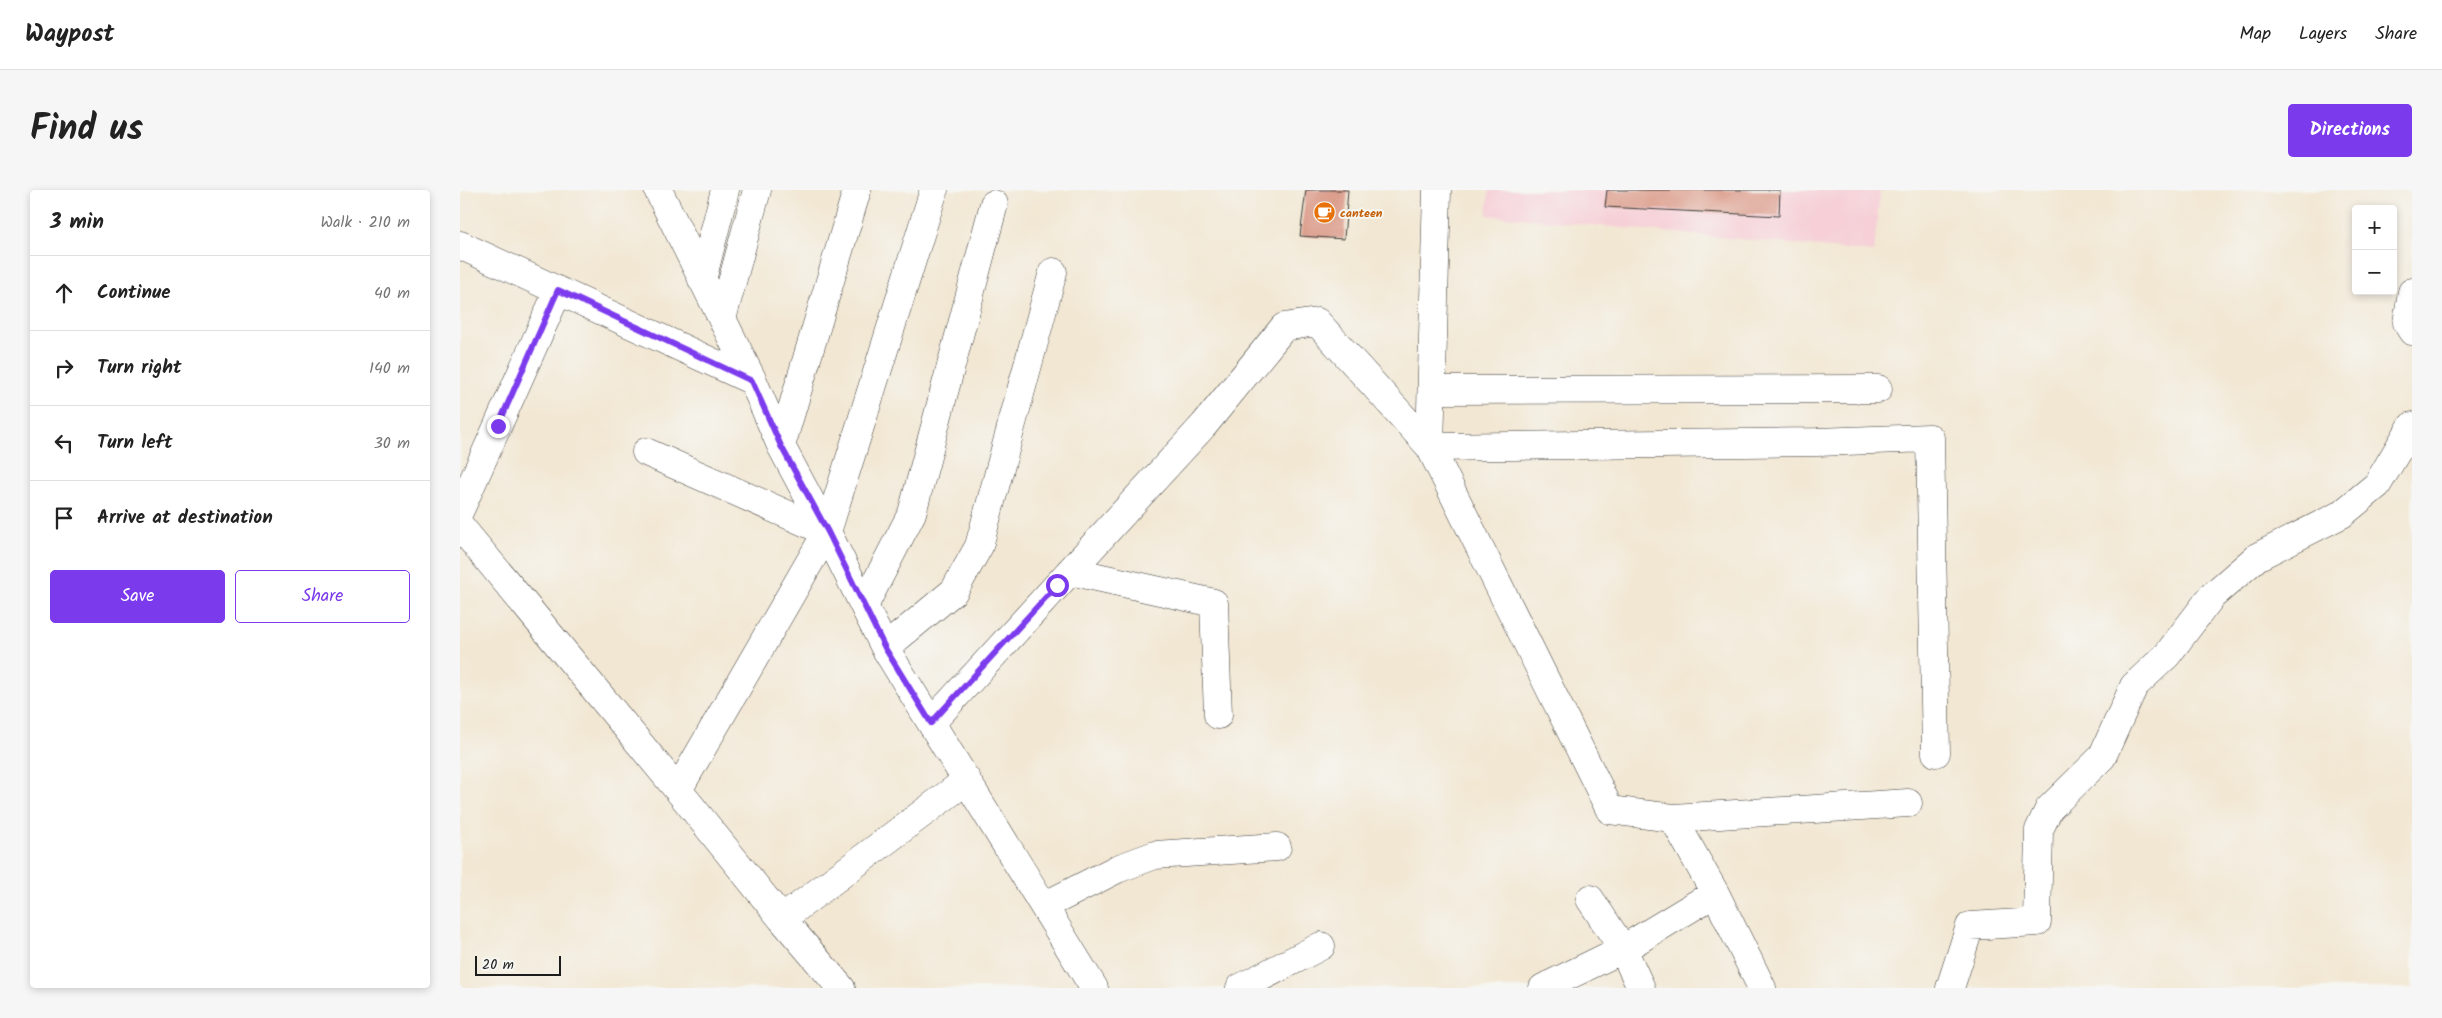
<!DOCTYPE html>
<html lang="en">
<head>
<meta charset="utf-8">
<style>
	:root { --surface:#fff; --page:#f6f6f6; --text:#222; --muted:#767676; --line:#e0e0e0; --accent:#7c3aed }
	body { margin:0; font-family:Kalam,sans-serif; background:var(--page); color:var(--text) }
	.controls { position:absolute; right:15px; top:15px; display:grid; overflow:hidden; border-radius:5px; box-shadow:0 2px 8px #0003 }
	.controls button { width:45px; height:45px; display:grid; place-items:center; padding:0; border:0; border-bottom:1px solid var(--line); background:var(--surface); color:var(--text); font:25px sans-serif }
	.scale { position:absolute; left:15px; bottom:12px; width:86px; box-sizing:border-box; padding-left:5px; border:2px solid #1c1c1c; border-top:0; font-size:14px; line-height:18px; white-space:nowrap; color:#1c1c1c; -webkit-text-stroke:4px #f6f6f2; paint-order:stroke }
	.stop { position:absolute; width:15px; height:15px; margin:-11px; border:4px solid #7c3aed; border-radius:50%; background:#fff }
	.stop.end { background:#7c3aed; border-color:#fff; box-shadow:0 1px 5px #0008 }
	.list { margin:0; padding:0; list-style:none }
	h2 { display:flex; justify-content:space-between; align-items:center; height:65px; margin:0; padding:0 20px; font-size:21px }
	h2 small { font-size:16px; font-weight:400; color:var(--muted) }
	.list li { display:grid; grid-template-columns:32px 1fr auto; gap:15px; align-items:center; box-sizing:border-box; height:75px; padding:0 20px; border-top:1px solid var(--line) }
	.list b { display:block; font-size:19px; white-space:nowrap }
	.list em { font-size:16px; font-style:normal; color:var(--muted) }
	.actions { display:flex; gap:10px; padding:15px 20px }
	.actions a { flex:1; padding:11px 0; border:1px solid var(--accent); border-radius:5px; text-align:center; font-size:18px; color:var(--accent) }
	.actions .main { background:var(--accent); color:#fff }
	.icon { flex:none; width:28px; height:28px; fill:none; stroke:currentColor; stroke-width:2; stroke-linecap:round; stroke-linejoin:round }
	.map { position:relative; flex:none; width:1952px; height:798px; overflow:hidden; border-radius:5px }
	header { display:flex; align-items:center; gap:30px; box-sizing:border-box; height:70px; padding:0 25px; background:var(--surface); border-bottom:1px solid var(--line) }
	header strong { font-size:24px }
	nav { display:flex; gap:28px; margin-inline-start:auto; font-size:18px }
	.intro { display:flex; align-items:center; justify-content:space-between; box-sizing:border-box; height:120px; padding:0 30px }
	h1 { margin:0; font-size:35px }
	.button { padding:12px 22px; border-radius:5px; background:var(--accent); color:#fff; font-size:18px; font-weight:700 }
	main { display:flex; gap:30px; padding:0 30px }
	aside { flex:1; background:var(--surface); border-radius:5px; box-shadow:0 2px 8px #0003 }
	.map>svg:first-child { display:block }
	.built { fill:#f6cfd7 }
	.building { fill:#db9b8a }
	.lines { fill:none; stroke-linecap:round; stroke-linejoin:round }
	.street-casing { stroke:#3c3a37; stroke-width:29 }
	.street { stroke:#fff; stroke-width:28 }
	.route { stroke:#7c3aed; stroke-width:6 }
	.labels { text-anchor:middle; stroke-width:4; stroke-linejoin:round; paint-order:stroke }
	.food-label { font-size:12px; font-weight:bold; fill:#c56008; stroke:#f6f6f2; text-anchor:start }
</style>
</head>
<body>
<header>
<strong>Waypost</strong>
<nav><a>Map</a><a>Layers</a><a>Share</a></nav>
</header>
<div class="intro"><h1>Find us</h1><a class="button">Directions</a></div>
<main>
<aside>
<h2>3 min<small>Walk · 210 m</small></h2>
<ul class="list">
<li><svg class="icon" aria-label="ahead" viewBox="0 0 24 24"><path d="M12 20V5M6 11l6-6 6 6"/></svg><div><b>Continue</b></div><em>40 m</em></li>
<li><svg class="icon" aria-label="right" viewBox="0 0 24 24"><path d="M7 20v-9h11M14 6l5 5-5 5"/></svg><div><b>Turn right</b></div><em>140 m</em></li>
<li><svg class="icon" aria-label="left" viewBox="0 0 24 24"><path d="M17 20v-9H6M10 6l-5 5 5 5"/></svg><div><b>Turn left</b></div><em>30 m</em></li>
<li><svg class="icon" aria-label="arrive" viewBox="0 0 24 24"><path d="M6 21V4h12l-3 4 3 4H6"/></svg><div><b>Arrive at destination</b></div></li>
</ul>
<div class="actions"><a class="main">Save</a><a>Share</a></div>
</aside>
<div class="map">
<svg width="1952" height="798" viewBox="0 0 1952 798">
	<rect width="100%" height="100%" fill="#f6f6f2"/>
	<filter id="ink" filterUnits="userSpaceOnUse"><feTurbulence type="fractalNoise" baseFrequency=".02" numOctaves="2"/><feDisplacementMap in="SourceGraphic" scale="10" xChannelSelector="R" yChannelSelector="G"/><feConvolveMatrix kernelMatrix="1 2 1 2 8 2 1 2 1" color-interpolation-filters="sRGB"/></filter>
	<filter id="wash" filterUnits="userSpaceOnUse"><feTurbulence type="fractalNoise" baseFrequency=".0096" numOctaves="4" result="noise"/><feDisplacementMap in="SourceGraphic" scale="20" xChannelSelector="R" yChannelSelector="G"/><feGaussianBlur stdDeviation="1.12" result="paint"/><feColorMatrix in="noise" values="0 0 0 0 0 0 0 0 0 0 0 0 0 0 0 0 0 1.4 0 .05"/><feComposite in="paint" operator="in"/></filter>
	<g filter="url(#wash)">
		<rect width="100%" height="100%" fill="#f2e7d3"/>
		<!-- built -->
		<path class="built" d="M1029 0H1420L1414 62 1027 25Z"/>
		<g id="blocks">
			<!-- building -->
			<path class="building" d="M846 0H888L884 49 840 46Z
				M1147 0H1320L1319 26 1145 17Z"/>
		</g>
	</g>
	<g filter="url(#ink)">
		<use href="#blocks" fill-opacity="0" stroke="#3c3a37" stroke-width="1"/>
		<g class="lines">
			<defs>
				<path id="street" d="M198 0 293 191 321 256 367 342 425 458 634 798
					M977 0 970 257 1150 620 1213 628 1255 703 1302 798
					M0 55 293 191
					M242 90 265 0
					M1952 102 1947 133 1952 141
					M262 129 297 0
					M972 200 1418 199
					M321 256 397 0
					M186 262 367 342
					M0 320 98 101
					M0 336 218 600 367 342 474 0
					M610 381 754 413 758 525
					M404 416 452 323 534 14
					M425 458 494 401 519 356 593 82
					M471 533 744 235 824 137 857 132 970 257 1357 252 1470 248 1476 563
					M218 600 322 729 381 798
					M1213 628 1448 613
					M1130 709 1163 759 1181 798
					M584 716 657 679 695 665 817 657
					M322 729 507 590
					M780 798 861 756
					M1083 798 1163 759 1255 703
					M1490 798 1510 736 1577 732 1579 640 1589 619 1642 567 1674 496 1707 465 1752 406 1797 367 1882 324 1917 295 1952 236"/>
			</defs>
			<!-- street casing -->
			<use href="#street" class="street-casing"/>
			<!-- street -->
			<use href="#street" class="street"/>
		</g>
	</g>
	<g class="lines" filter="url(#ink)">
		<!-- route -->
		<path class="route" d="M38 236 98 100 292 191 321 256 368 342 425 458 471 533 597 395"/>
	</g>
	<!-- icons -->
	<defs>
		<symbol id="cafe-disc" viewBox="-11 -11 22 22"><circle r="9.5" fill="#e8710a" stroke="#f6f6f2"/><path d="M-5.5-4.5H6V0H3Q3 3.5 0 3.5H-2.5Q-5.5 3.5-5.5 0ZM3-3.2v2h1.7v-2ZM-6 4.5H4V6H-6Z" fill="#fff"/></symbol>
	</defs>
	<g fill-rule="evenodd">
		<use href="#cafe-disc" x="852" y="10" width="25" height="25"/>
	</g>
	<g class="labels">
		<!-- food labels -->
		<g class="food-label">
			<text x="880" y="27">canteen</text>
		</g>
	</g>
</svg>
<div class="controls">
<button>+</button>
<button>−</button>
</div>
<div class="scale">20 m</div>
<div class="stop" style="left:597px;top:395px"></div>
<div class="stop end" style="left:38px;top:236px"></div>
</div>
</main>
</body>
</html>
